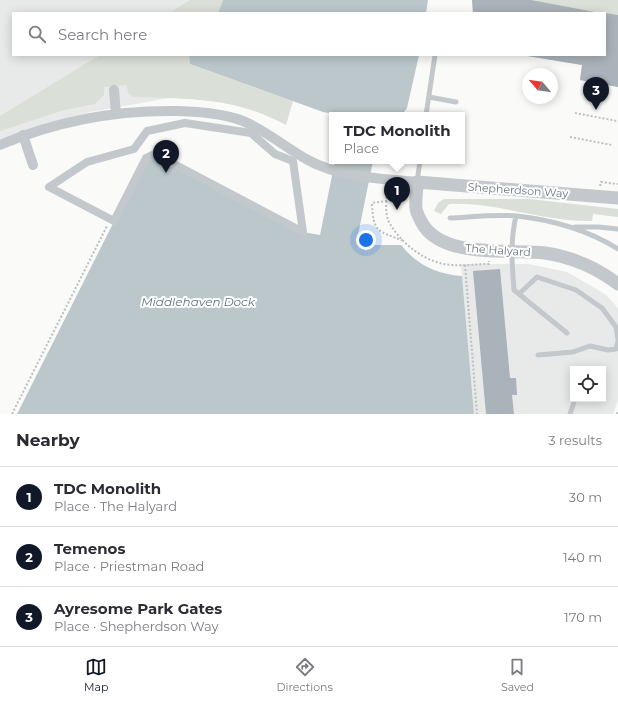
<!DOCTYPE html>
<html lang="en">
<head>
<meta charset="utf-8">
<style>
	:root { --surface:#fff; --page:#f7f7f7; --text:#2b2b33; --muted:#7c7c81; --line:#e1e1e2; --accent:#111827 }
	body { margin:0; font-family:Montserrat,sans-serif; background:var(--page); color:var(--text) }
	.controls { position:absolute; right:12px; bottom:12px; display:grid; overflow:hidden; border-radius:0px; box-shadow:0 2px 10px #0003 }
	.controls button { width:36px; height:36px; display:grid; place-items:center; padding:0; border:0; border-bottom:1px solid var(--line); background:var(--surface); color:var(--text); font:20px sans-serif }
	.compass { position:absolute; left:522px; top:68px; width:36px; height:36px; border-radius:50%; background:var(--surface); box-shadow:0 2px 10px #0003; rotate:299deg }
	.you { position:absolute; left:366px; top:240px; width:14px; height:14px; margin:-10px; border:3px solid #fff; border-radius:50%; background:#1a73e8; box-shadow:0 0 0 6px #1a73e833 }
	.badge { display:grid; place-items:center; width:26px; height:26px; border-radius:50%; background:var(--accent); color:#fff; font-size:13px; font-weight:700 }
	.pin { position:absolute; translate:-50% -33px; filter:drop-shadow(0 1px 2px #0008) }
	.pin::after { content:''; position:absolute; top:21px; width:14px; height:12px; background:inherit; clip-path:polygon(0 0,100% 0,50% 100%) }
	.popup { position:absolute; left:329px; top:112px; width:136px; height:52px; box-sizing:border-box; display:grid; place-content:center; border-radius:0px; background:var(--surface); filter:drop-shadow(0 1px 3px #0005); font-size:13px; white-space:nowrap; color:var(--muted) }
	.popup b { font-size:15px; color:var(--text) }
	.popup::after { content:''; position:absolute; left:50%; top:100%; margin-left:-8px; border:8px solid transparent; border-top-color:var(--surface) }
	.list { margin:0; padding:0; list-style:none }
	h2 { display:flex; justify-content:space-between; align-items:center; height:52px; margin:0; padding:0 16px; font-size:17px }
	h2 small { font-size:13px; font-weight:400; color:var(--muted) }
	.list li { display:grid; grid-template-columns:26px 1fr auto; gap:12px; align-items:center; box-sizing:border-box; height:60px; padding:0 16px; border-top:1px solid var(--line) }
	.list b { display:block; font-size:15px; white-space:nowrap }
	.list p { margin:0; font-size:13px; white-space:nowrap; color:var(--muted) }
	.list em { font-size:13px; font-style:normal; color:var(--muted) }
	.icon { flex:none; width:22px; height:22px; fill:none; stroke:currentColor; stroke-width:2; stroke-linecap:round; stroke-linejoin:round }
	.map { position:relative; flex:none; width:618px; height:414px; overflow:hidden }
	.search { position:absolute; background:var(--surface); box-shadow:0 2px 10px #0003; left:12px; right:12px; top:12px; height:44px; display:flex; align-items:center; gap:10px; box-sizing:border-box; padding:0 14px; border-radius:0px; color:var(--muted); font-size:15px }
	.sheet { height:232px; background:var(--surface) }
	nav { display:flex; justify-content:space-around; align-items:center; box-sizing:border-box; height:56px; border-top:1px solid var(--line); background:var(--surface); font-size:11px; color:var(--muted) }
	nav a { display:grid; justify-items:center; gap:2px }
	nav .on { color:var(--accent) }
	.map>svg:first-child { display:block }
	.built { fill:#e8e9e9; fill-rule:evenodd }
	.green { fill:#dadfd7 }
	.water { fill:#bbc7cb }
	.building { fill:#aab3b9 }
	.lines { fill:none; stroke-linecap:round; stroke-linejoin:round }
	.path { stroke:#bbbfc2; stroke-width:2; stroke-dasharray:2 2; stroke-linecap:butt }
	.service { stroke:#c3c8cc; stroke-width:5 }
	.pedestrian { stroke:#c3c8cc; stroke-width:8 }
	.minor { stroke:#c3c8cc; stroke-width:10 }
	.tertiary { stroke:#c3c8cc; stroke-width:13 }
	.labels { text-anchor:middle; stroke-width:4; stroke-linejoin:round; paint-order:stroke }
	.street-label { font-size:11px; fill:#657683; stroke:#fff }
	.water-label { font-size:12px; font-style:italic; fill:#60757c; stroke:#fff }
</style>
</head>
<body>
<div class="map">
<svg width="618" height="414" viewBox="0 0 618 414">
	<rect width="100%" height="100%" fill="#fafaf8"/>
	<!-- built -->
	<path class="built" d="M0 0H212L206 13H13V55H189L170 98 90 112 0 139Z
		M461 264H529L567 272 605 294 618 308V400L613 414H474ZM573 369H603V399H573Z"/>
	<!-- green -->
	<path class="green" d="M190 0H223L218 13H169Z
		M472 0H618V87L580 80 582 65 523 55H605V13H473Z
		M100 55H189L190 64 293 101 286 125C234 97 191 99 134 97L129 94 126 85 104 87V95L95 104 64 110 0 131V116Z
		M444 199H530L618 209V217L593 214 592 221C543 222 498 202 449 204L441 214 434 211 438 203Z"/>
	<!-- water -->
	<path class="water" d="M223 0H428L426 13H218Z
		M189 55H419L407 108 402 115H340L323 112 190 64Z
		M155 154 303 232 320 235 335 161H373L357 240 361 245H401C417 265 436 274 462 276L474 414H17L146 158Z"/>
	<!-- building -->
	<path class="building" d="M472 0H531L600 13H473Z
		M605 13 618 15V87L580 80 582 65 527 56 605 55Z
		M500 269 510 378H516L517 395H512L514 414H486L473 271Z"/>
	<g class="lines">
		<!-- path -->
		<path class="path" d="M575 113 617 121
			M570 137 612 145
			M600 186 601 182 618 184
			M387 189C387 199 384 212 389 222 401 244 427 264 452 265 464 266 477 264 489 264V261
			M387 201 372 203C373 233 378 231 404 241
			M465 265 477 414
			M12 414 107 226
			M617 414 618 411"/>
		<!-- service -->
		<path class="service" d="M429 97 456 102
			M426 115 435 55
			M417 182 420 161
			M516 216C510 241 512 265 514 290L567 333
			M450 218C471 217 495 214 517 216 552 220 588 230 618 249
			M575 227H598L618 229
			M519 294 537 277 576 290 602 308 616 327 618 339
			M538 355 573 352 590 346 608 350 616 349 618 341
			M570 414 575 399"/>
		<!-- pedestrian -->
		<path class="pedestrian" d="M185 123 251 133 275 154 293 161 303 232 155 154 146 158 114 221 49 187 87 162 134 149 147 131Z"/>
		<!-- minor -->
		<path class="minor" d="M114 90 116 114
			M23 135 33 165
			M0 145C56 121 116 110 177 111 199 112 223 113 243 121 267 131 286 148 308 160 338 177 383 179 417 182"/>
		<!-- tertiary -->
		<path class="tertiary" d="M618 198 417 182C417 191 415 201 416 209 417 214 420 219 422 223 442 259 511 249 545 253 572 257 597 268 618 284"/>
	</g>
	<g class="labels">
		<!-- street labels -->
		<g class="street-label">
			<text transform="translate(518 190) rotate(4)" y="4">Shepherdson Way</text>
			<text transform="translate(498 250) rotate(4)" y="4">The Halyard</text>
		</g>
		<!-- water labels -->
		<g class="water-label">
			<text x="198" y="306">Middlehaven Dock</text>
		</g>
	</g>
</svg>
<div class="controls">
<button><svg class="icon" aria-label="locate" viewBox="0 0 24 24"><circle cx="12" cy="12" r="6"/><path d="M12 2v4M12 18v4M2 12h4M18 12h4"/></svg></button>
</div>
<svg class="compass" viewBox="-18 -18 36 36"><path d="M0-13l5 13h-10z" fill="#e53935"/><path d="M0 13l5-13h-10z" fill="#7c7c81"/></svg>
<div class="you"></div>
<div class="pin badge" style="left:397px;top:210px">1</div>
<div class="popup"><b>TDC Monolith</b>Place</div>
<div class="pin badge" style="left:166px;top:173px">2</div>
<div class="pin badge" style="left:596px;top:110px">3</div>
<div class="search"><svg class="icon" aria-label="search" viewBox="0 0 24 24"><circle cx="10" cy="10" r="6"/><path d="M15 15l6 6"/></svg>Search here</div>
</div>
<section class="sheet">
<h2>Nearby<small>3 results</small></h2>
<ul class="list">
<li><span class="badge">1</span><div><b>TDC Monolith</b><p>Place · The Halyard</p></div><em>30 m</em></li>
<li><span class="badge">2</span><div><b>Temenos</b><p>Place · Priestman Road</p></div><em>140 m</em></li>
<li><span class="badge">3</span><div><b>Ayresome Park Gates</b><p>Place · Shepherdson Way</p></div><em>170 m</em></li>
</ul>
</section>
<nav>
<a class="on"><svg class="icon" aria-label="map" viewBox="0 0 24 24"><path d="M3 6l6-2 6 2 6-2v14l-6 2-6-2-6 2zM9 4v14M15 6v14"/></svg>Map</a>
<a><svg class="icon" aria-label="directions" viewBox="0 0 24 24"><path d="M12 3l9 9-9 9-9-9zM9 14v-3h6M13 9l2 2-2 2"/></svg>Directions</a>
<a><svg class="icon" aria-label="saved" viewBox="0 0 24 24"><path d="M7 4h10v16l-5-4-5 4z"/></svg>Saved</a>
</nav>
</body>
</html>
